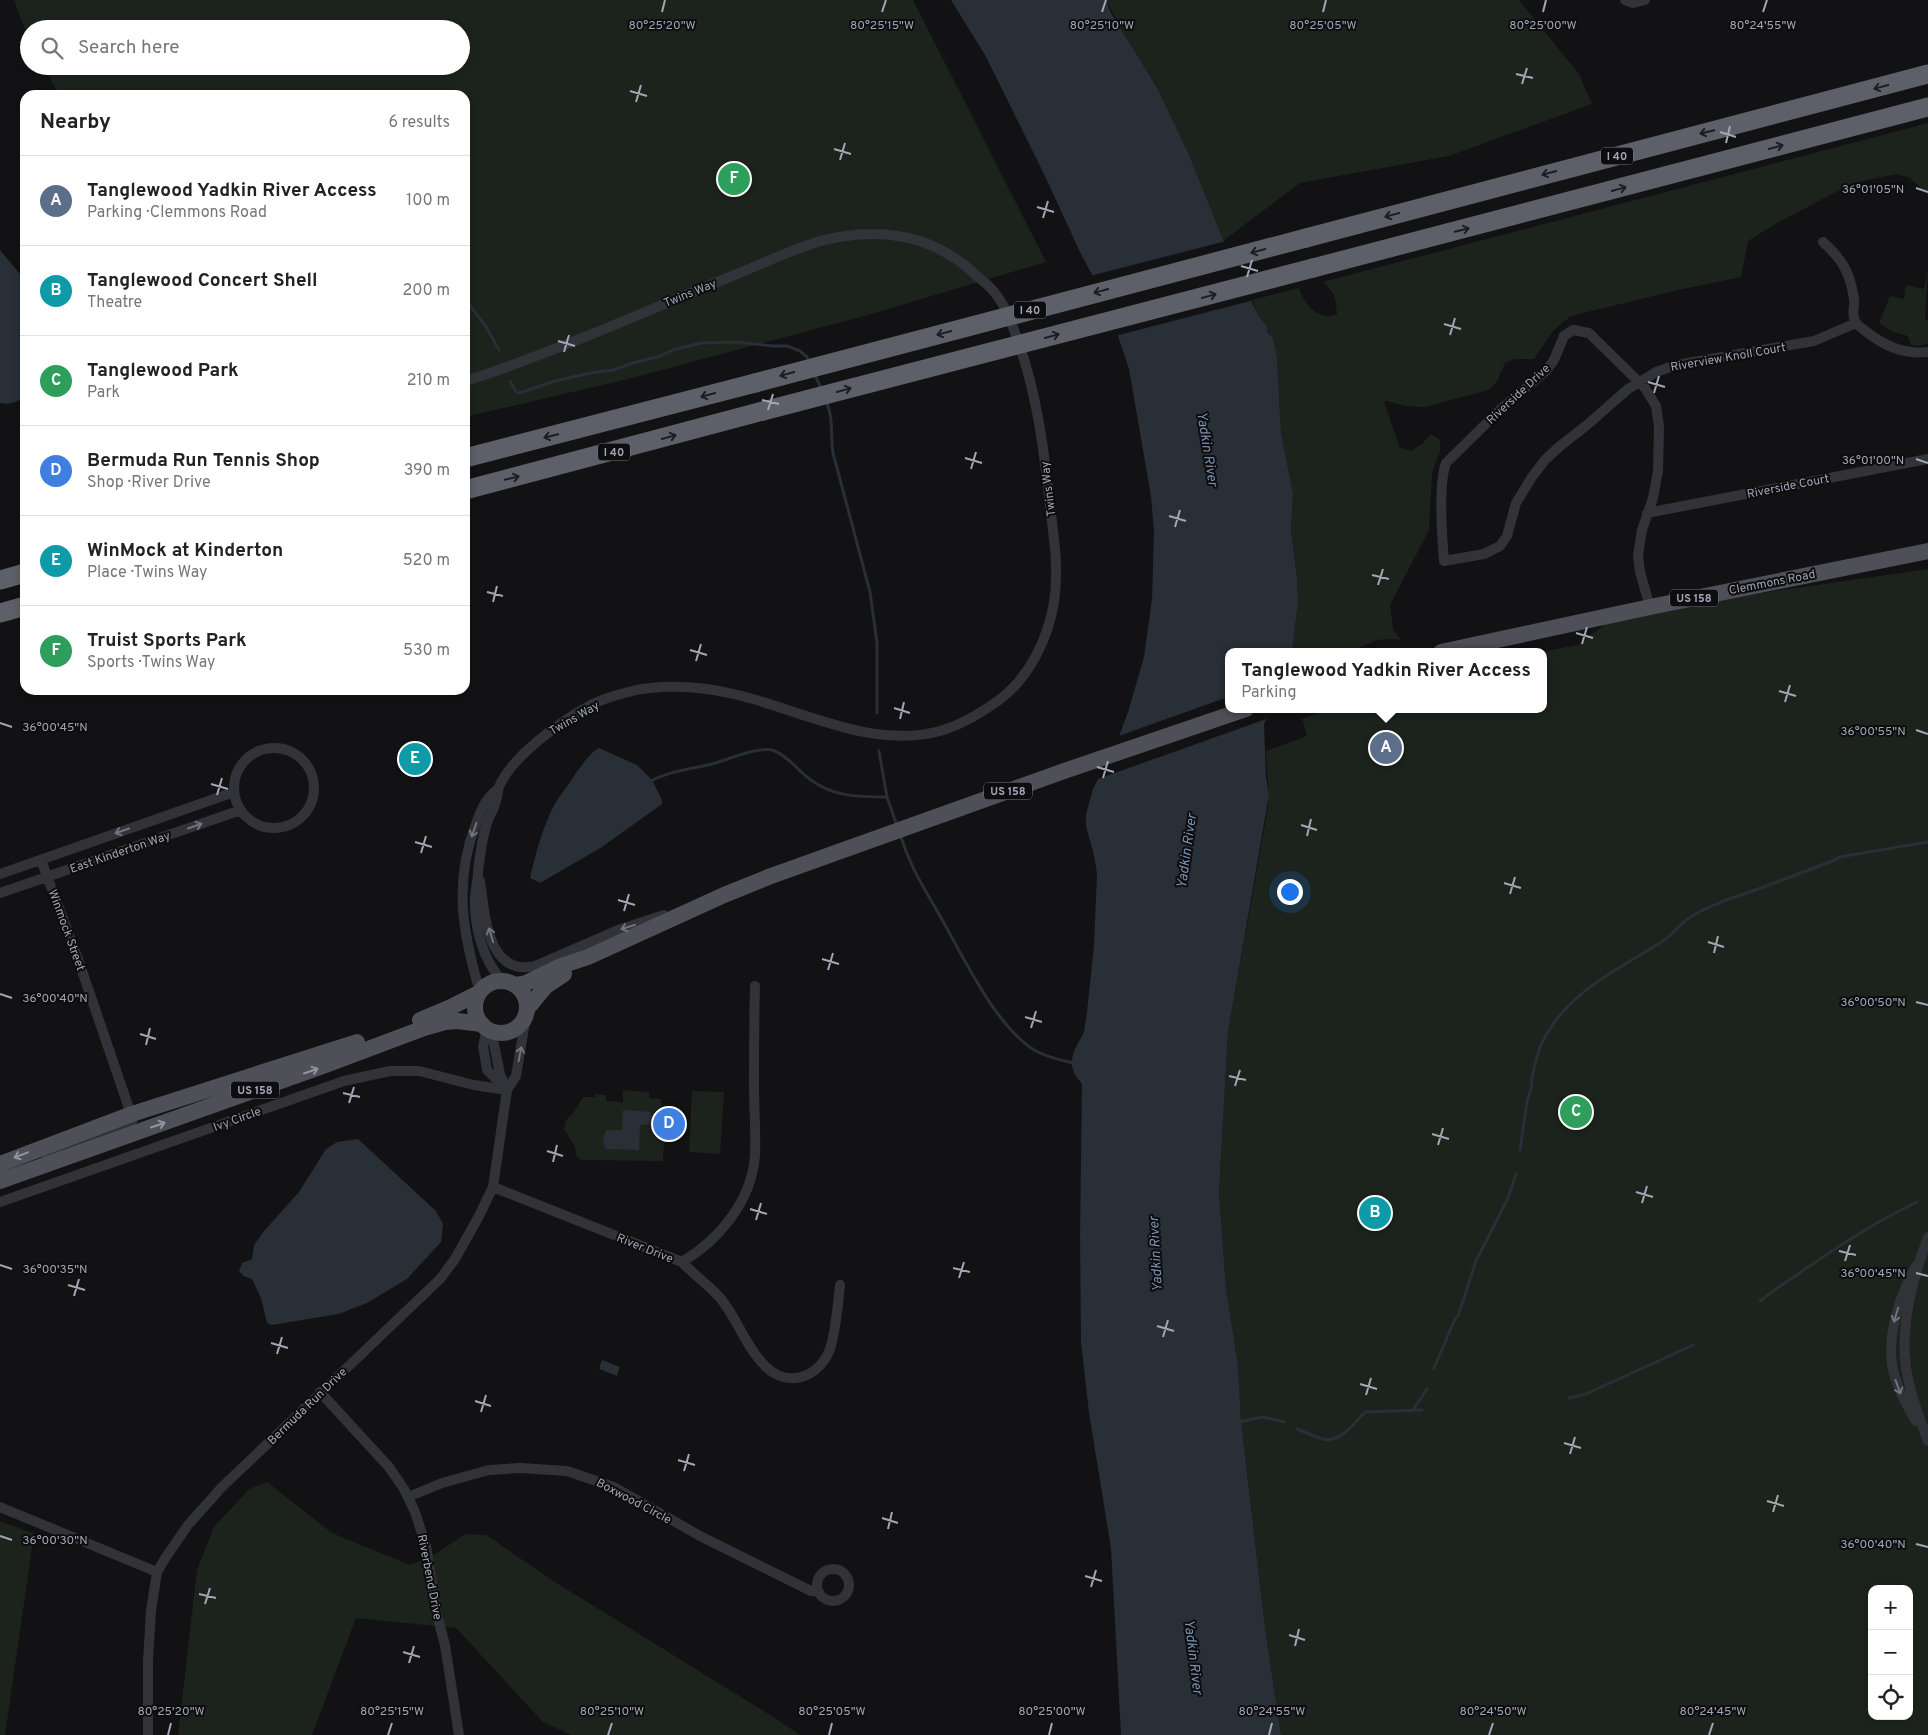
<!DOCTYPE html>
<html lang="en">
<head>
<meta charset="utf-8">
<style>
	:root { --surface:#fff; --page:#f6f6f6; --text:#222; --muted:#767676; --line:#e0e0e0; --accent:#0f766e }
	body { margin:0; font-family:Overpass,sans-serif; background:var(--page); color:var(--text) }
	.controls { position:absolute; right:15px; bottom:15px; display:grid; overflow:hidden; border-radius:10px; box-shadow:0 2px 8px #0003 }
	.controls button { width:45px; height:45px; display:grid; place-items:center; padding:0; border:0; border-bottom:1px solid var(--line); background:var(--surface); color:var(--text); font:25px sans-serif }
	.you { position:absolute; left:1289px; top:891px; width:18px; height:18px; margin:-12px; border:4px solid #fff; border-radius:50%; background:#1a73e8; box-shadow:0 0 0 8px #1a73e833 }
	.badge { display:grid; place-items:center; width:32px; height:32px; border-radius:50%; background:var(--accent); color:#fff; font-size:16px; font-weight:700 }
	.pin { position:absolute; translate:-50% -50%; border:2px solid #fff; box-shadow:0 1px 5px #0006 }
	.popup { position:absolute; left:1225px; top:648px; width:322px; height:65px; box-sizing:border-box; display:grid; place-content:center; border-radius:10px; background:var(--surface); filter:drop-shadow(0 1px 4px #0005); font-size:16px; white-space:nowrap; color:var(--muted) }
	.popup b { font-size:19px; color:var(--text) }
	.popup::after { content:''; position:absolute; left:50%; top:100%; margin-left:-10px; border:10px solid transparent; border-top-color:var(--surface) }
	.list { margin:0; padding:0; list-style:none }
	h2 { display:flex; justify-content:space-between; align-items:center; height:65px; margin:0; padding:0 20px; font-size:21px }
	h2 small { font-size:16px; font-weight:400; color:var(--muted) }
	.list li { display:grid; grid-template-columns:32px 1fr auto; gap:15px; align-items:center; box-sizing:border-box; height:90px; padding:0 20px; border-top:1px solid var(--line) }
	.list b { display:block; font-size:19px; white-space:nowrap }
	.list p { margin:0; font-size:16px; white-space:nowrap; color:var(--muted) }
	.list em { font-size:16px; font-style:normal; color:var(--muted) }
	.icon { flex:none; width:28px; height:28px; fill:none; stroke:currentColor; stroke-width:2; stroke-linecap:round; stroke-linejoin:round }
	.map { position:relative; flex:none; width:1928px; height:1735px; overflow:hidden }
	.search { position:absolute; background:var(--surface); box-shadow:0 2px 8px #0003; left:20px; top:20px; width:450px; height:55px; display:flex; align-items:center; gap:12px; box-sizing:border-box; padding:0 18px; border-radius:28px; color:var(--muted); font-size:19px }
	.panel { position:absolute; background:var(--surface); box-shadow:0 2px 8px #0003; left:20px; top:90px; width:450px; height:605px; border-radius:15px }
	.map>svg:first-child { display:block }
	.green { fill:#1c231d; fill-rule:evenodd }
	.water { fill:#282f37 }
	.pier { fill:#121113 }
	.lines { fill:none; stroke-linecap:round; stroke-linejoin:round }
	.stream { stroke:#282f37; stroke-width:3 }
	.minor { stroke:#323338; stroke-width:10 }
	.primary { stroke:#4e4f57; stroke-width:16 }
	.motorway { stroke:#5e6069; stroke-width:19 }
	.motorway-bridge { stroke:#5e6069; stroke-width:19 }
	.oneway { stroke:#1d1d20 }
	.oneway2 { stroke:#70727c }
	.oneway3 { stroke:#9195a1 }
	.ticks { fill:none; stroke:#a2a6b4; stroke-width:2 }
	.labels { text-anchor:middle; stroke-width:4; stroke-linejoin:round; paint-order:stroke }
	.shield { fill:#0d0c0e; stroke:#757882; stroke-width:1 }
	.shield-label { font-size:11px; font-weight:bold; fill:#a2a6b4 }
	.street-label { font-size:12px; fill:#a2a6b4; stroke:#0d0c0e }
	.water-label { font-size:14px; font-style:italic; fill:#7891b0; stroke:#0d0c0e }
	.ticks-label { font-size:12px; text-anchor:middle; fill:#a2a6b4; stroke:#0d0c0e; stroke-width:4; stroke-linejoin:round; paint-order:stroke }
</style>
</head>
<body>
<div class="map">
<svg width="1928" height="1735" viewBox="0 0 1928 1735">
	<rect width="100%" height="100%" fill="#121113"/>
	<!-- green -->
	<path class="green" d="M14 0H913L1046 262 868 315 624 380 465 417V95H59L43 66H461V29H29V41Z
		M1106 0H1519L1579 74 1592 104 1449 156 1300 183 1223 241 1189 155Z
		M1928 123V195L1910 178 1897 174 1853 183 1777 223 1748 241 1741 277 1678 290 1571 316 1554 330 1534 359H1515L1505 363 1497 381 1489 390 1425 407 1406 406 1387 401 1384 402 1400 448 1411 451 1422 444 1431 434 1440 440V451L1432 473 1429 530 1390 605 1393 629 1401 640 1392 639 1377 640 1349 652H1292L1298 602 1297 576 1291 531 1293 493 1281 433 1277 357 1267 327 1258 315 1252 300 1299 288C1303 304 1320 322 1337 314 1335 294 1336 296 1323 282Z
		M1928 270 1925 320 1928 321V344L1920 346 1912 345 1910 343 1908 336 1893 332 1879 323 1890 296 1904 299 1906 285 1924 289Z
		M1928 569V1735H1281L1265 1628 1241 1421 1238 1365 1226 1288 1219 1192 1228 1032 1268 807C1270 789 1266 770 1266 751L1307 736 1302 719 1328 709H1544V652H1542L1577 645 1621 613ZM1872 1589H1909V1716H1872Z
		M623 1090 649 1092V1098L661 1099 662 1136 667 1137V1143H664L663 1161 581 1160 577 1157 574 1145 564 1129 566 1120 574 1112 583 1097H595V1094L606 1095V1101L623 1102Z
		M692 1091 724 1092 720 1154 689 1152Z
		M267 1482 332 1533 410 1565 437 1553 465 1534 486 1535 555 1582 775 1718 800 1735H571L543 1722 456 1628 356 1618 312 1735H178L197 1570 214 1527 249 1489Z
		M0 1521 34 1534 5 1735H0Z"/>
	<!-- water -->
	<path class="water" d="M951 0H1106L1111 13 1157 88 1189 155 1228 252 1258 315 1267 327 1268 333 1272 337 1275 347 1277 357 1281 433 1293 493 1291 531 1297 576 1298 602 1292 652H1228V709H1270L1264 724 1266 777 1269 795 1228 1032 1219 1192 1226 1288 1238 1365 1241 1421 1265 1628 1281 1735H1121L1111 1548 1089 1413 1081 1342 1080 1235 1082 1084 1075 1075 1071 1063 1074 1051 1084 1032 1087 1012 1094 945 1097 873 1093 851 1086 827V814L1093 789 1118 739 1128 712 1144 657 1152 599 1154 531 1151 496 1129 369 1107 303 1080 252 1044 174 985 55Z
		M0 250 25 280V397C17 402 9 405 0 403Z
		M599 748 637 765 652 780 662 800V804L602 847 540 883 530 878C536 852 543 825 556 802 562 792 570 783 576 773 583 764 590 753 599 748Z
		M623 1110 651 1112V1124L640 1125 639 1150 605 1149 603 1139 606 1130H622Z
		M358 1139 436 1211 443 1224 441 1242 407 1279 367 1303 339 1314 272 1325 267 1323 261 1298 252 1279 244 1276 239 1271 242 1263 252 1259 254 1245 264 1231 299 1192 326 1149 337 1142Z
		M602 1360 620 1367 617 1376 599 1369Z"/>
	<!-- pier -->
	<path class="pier" d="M1226 241 1254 300 1115 336 1105 304 1090 276Z
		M1228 697V709H1273L1269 718 1095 780 1116 737Z"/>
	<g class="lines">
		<!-- stream -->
		<path class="stream" d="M465 299 485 325 499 350
			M814 373 821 388
			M510 381 516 392 520 393 555 381 590 373 614 370 633 363 660 356 673 350 701 343 735 342 773 346H787L800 351 807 357 810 363
			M826 401C834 418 830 434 833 453L870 592 877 643V713
			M879 751 887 797 897 826
			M649 782C669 771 690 769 712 764 728 760 759 745 775 751 789 757 798 771 811 780 834 797 859 797 887 797
			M900 834C909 864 921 883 936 909 960 950 992 1021 1031 1048 1043 1056 1059 1060 1074 1063
			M1520 1150 1527 1101 1532 1086 1531 1082C1534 1070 1536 1056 1541 1045 1565 993 1617 970 1663 941 1673 935 1679 924 1689 918 1709 905 1732 898 1755 890 1782 880 1810 870 1837 859L1839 857 1928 842
			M1760 1301C1773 1290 1787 1282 1801 1272 1838 1246 1877 1221 1917 1202
			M1434 1368 1455 1319 1458 1316 1476 1261 1508 1198 1516 1174
			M1569 1398 1586 1394 1693 1345
			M1413 1410 1427 1389
			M1238 1422 1263 1417 1284 1422
			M1297 1429C1305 1432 1315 1437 1323 1439 1341 1443 1354 1423 1365 1412L1422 1410"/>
		<!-- minor -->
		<path class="minor" d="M1625 0 1633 3 1645 0
			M1823 242C1843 260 1850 273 1854 299 1855 305 1852 312 1854 318 1855 324 1860 327 1864 330 1883 345 1903 355 1928 352
			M465 381C496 372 526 360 557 348 617 325 677 298 737 274 772 260 808 241 845 236 895 229 939 240 976 275 982 281 990 286 995 293 1006 307 1012 324 1018 341 1037 394 1044 450 1050 506 1054 538 1059 570 1054 602 1048 639 1029 678 999 700 981 713 957 727 936 732 870 748 800 710 738 695 709 688 680 685 650 688 635 689 604 698 591 705 562 720 511 757 499 787 497 793 498 798 495 804 494 809 490 815 488 820 482 837 480 854 478 872 478 881 475 890 475 898 474 927 483 960 502 981
			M1647 513 1928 459
			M1650 607 1640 572 1638 555 1642 530 1653 498 1658 471 1659 426 1656 406 1645 388 1589 333 1573 330 1564 336 1554 360 1546 371 1501 409 1446 463C1438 485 1442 537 1444 561L1484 554 1500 546 1507 536 1516 503 1532 477 1545 460 1560 446 1587 425 1628 389 1656 372 1676 365 1814 341 1856 323
			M234 788a40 40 0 1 1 80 0a40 40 0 1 1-80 0Z
			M41 860 78 959 133 1120 124 1126 46 1156
			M0 874 234 792
			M480 881C485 914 487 977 535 966L618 930 664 915
			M0 893 241 810
			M480 992C463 935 453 882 476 824 481 809 486 798 498 789
			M487 1029 483 1046 487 1070 507 1090
			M487 1029 494 1044 500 1074 505 1085
			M493 1187 682 1262C719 1240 752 1201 755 1155 756 1132 754 1109 754 1086 754 1053 754 1020 755 986
			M0 1202 344 1081 390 1071H419L474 1085 507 1090
			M1928 1237C1913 1278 1900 1324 1906 1368 1910 1393 1919 1417 1928 1441
			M682 1262C694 1275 709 1285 721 1299 738 1320 746 1347 765 1366 789 1390 822 1376 831 1346 836 1327 838 1306 840 1285
			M1916 1266C1908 1279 1904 1291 1899 1305 1884 1353 1890 1379 1916 1421
			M320 1392 389 1467 404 1489 415 1512 426 1546 436 1611 445 1645 459 1735
			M408 1497 442 1483 489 1470 520 1468 567 1471 614 1487 700 1536 811 1591 819 1592
			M0 1507 157 1572
			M817 1585a16 16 0 1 1 32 0a16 16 0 1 1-32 0Z
			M148 1735V1661L151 1611 157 1572 166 1557 188 1525 222 1487 440 1279 455 1259 479 1216 493 1187 507 1090 516 1076 526 1016"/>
		<!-- primary -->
		<path class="primary" d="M1441 652 1650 607 1928 551
			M475 1007a26 26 0 1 1 52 0a26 26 0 1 1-52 0Z
			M515 985 526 983 561 966 588 957 724 895 771 876 1067 770 1246 709
			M527 1009 546 986 564 974
			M420 1020 453 1006 479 993
			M0 1164 132 1114 357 1042
			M0 1181 323 1066 424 1028 445 1022 457 1021 482 1024"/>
		<!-- motorway -->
		<path class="motorway" d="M1306 238 1928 74
			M1313 268 1928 107
			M465 458 755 383
			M465 490 763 411
			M0 580 25 573
			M0 613 25 606"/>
		<!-- motorway-bridge -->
		<path class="motorway-bridge" d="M755 383 1306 238
			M763 411 1313 268"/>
	</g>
	<!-- one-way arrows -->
	<defs><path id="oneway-shaft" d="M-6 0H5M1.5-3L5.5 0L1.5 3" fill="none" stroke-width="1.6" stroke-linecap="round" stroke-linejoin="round" transform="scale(1.25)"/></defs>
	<g class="oneway">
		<use href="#oneway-shaft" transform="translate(1881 87) rotate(165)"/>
		<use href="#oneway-shaft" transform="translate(1707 132) rotate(166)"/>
		<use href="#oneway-shaft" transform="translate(1776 147) rotate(-15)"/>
		<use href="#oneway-shaft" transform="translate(1549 173) rotate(165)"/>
		<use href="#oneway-shaft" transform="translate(1619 189) rotate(-15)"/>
		<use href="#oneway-shaft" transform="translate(1392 215) rotate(165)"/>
		<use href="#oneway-shaft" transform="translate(1462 230) rotate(-14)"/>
		<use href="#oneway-shaft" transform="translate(1258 251) rotate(165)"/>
		<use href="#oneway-shaft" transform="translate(1101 291) rotate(165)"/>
		<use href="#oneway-shaft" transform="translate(1209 296) rotate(-15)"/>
		<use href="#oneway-shaft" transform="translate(944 333) rotate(165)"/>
		<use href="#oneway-shaft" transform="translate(1052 336) rotate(-15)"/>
		<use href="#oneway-shaft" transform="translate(787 374) rotate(165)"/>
		<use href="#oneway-shaft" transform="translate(844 390) rotate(-15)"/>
		<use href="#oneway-shaft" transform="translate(708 395) rotate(165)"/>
		<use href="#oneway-shaft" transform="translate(551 436) rotate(166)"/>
		<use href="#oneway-shaft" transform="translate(669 437) rotate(-15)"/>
		<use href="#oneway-shaft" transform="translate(512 478) rotate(-14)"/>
	</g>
	<g class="oneway2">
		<use href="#oneway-shaft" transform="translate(195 826) rotate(-19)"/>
		<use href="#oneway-shaft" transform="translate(474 830) rotate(109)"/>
		<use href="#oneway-shaft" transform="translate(122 831) rotate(161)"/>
		<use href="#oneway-shaft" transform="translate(628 927) rotate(162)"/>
		<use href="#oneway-shaft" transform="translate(491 935) rotate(-107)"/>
		<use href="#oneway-shaft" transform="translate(520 1054) rotate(-79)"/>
		<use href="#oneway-shaft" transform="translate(1896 1315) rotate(107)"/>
		<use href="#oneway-shaft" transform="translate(1898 1387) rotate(70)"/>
	</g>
	<g class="oneway3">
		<use href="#oneway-shaft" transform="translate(311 1071) rotate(-19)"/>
		<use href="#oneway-shaft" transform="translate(158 1125) rotate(-19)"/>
		<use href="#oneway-shaft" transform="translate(21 1155) rotate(159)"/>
	</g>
	<!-- ticks -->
	<path class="ticks" d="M662 12 665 0M882 12 886 0M1102 12 1106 0M1323 12 1326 0M1543 12 1546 0M1763 12 1767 0M1516 74 1533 78M1522 84 1527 68M630 91 647 96M636 102 641 85M1720 132 1736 137M1726 143 1730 126M834 149 851 154M840 160 845 143M1916 188 1928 192M1037 207 1054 212M1043 218 1048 201M1241 266 1258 271M1247 277 1252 260M1444 324 1461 329M1450 335 1455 318M558 341 575 346M564 352 569 335M1648 382 1665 387M1654 393 1659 376M762 400 779 404M768 410 773 394M965 458 982 463M1916 459 1928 463M971 469 976 452M1169 516 1186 521M1175 527 1180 510M1372 575 1389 579M1378 585 1383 569M487 592 503 596M493 602 497 586M1576 633 1593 638M1582 644 1587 627M690 650 707 655M696 661 701 644M1779 691 1796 696M1785 702 1790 685M894 708 910 713M900 719 904 702M0 723 12 727M1916 730 1928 734M1097 767 1114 772M1103 778 1108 761M211 784 228 789M217 795 222 778M1301 825 1317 830M1307 836 1311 819M415 842 432 847M421 853 426 836M1504 883 1521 888M1510 894 1515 877M618 900 635 905M624 911 629 894M1708 942 1724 947M1714 953 1718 936M822 959 839 964M828 970 833 953M0 994 12 998M1916 1002 1928 1005M1025 1017 1042 1022M1031 1028 1036 1011M140 1034 156 1039M146 1045 150 1028M1229 1076 1246 1080M1235 1086 1240 1070M343 1093 360 1097M349 1103 354 1087M1432 1134 1449 1139M1438 1145 1443 1128M547 1151 563 1156M553 1162 557 1145M1636 1192 1653 1197M1642 1203 1647 1186M750 1209 767 1214M756 1220 761 1203M1839 1251 1856 1255M1845 1261 1850 1245M0 1265 12 1269M953 1268 970 1272M1916 1273 1928 1276M959 1278 964 1262M68 1285 85 1290M74 1296 79 1279M1157 1326 1174 1331M1163 1337 1168 1320M271 1343 288 1348M277 1354 282 1337M1360 1384 1377 1389M1366 1395 1371 1378M475 1401 491 1406M481 1412 486 1395M1564 1443 1581 1448M1570 1454 1575 1437M678 1460 695 1465M684 1471 689 1454M1767 1501 1784 1506M1773 1512 1778 1495M882 1518 898 1523M888 1529 892 1512M0 1536 12 1540M1916 1544 1928 1547M1085 1576 1102 1581M1091 1587 1096 1570M199 1594 216 1598M205 1604 210 1588M1289 1635 1305 1640M1295 1646 1299 1629M403 1652 420 1657M409 1663 414 1646M168 1735 171 1723M388 1735 392 1723M608 1735 612 1723M829 1735 832 1723M1049 1735 1052 1723M1269 1735 1272 1723M1489 1735 1493 1723M1709 1735 1713 1723"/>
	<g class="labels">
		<!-- shield labels -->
		<g class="shield">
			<rect x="1601" y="147.5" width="32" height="17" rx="4"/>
			<rect x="1014" y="301.5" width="32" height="17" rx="4"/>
			<rect x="598" y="443.5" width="32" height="17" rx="4"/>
			<rect x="1670" y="589.5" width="48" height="17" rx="4"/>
			<rect x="984" y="782.5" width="48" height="17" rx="4"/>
			<rect x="231" y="1081.5" width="48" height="17" rx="4"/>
		</g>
		<g class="shield-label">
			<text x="1617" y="160">I 40</text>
			<text x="1030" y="314">I 40</text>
			<text x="614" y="456">I 40</text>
			<text x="1694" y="602">US 158</text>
			<text x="1008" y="795">US 158</text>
			<text x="255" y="1094">US 158</text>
		</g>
		<!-- street labels -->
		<g class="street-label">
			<text transform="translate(690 293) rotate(-22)" y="4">Twins Way</text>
			<text transform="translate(1728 357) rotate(-10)" y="4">Riverview Knoll Court</text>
			<text transform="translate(1518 394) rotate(-43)" y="4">Riverside Drive</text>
			<text transform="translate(1788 486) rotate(-11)" y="4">Riverside Court</text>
			<text transform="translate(1048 489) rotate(-97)" y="4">Twins Way</text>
			<text transform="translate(1772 582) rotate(-11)" y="4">Clemmons Road</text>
			<text transform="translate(574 718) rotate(-30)" y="4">Twins Way</text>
			<text transform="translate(120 852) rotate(-19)" y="4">East Kinderton Way</text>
			<text transform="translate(67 930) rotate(70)" y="4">Winmock Street</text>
			<text transform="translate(237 1119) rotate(-20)" y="4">Ivy Circle</text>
			<text transform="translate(645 1248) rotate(22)" y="4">River Drive</text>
			<text transform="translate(307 1406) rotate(-44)" y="4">Bermuda Run Drive</text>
			<text transform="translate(634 1501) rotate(28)" y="4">Boxwood Circle</text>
			<text transform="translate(430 1577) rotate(79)" y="4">Riverbend Drive</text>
		</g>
		<!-- water labels -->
		<g class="water-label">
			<text transform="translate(1208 449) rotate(81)" y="5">Yadkin River</text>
			<text transform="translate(1186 851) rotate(-82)" y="5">Yadkin River</text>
			<text transform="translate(1155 1254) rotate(-93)" y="5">Yadkin River</text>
			<text transform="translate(1194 1657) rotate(83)" y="5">Yadkin River</text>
		</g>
	</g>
	<g class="ticks-label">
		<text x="662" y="29">80°25'20"W</text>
		<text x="882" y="29">80°25'15"W</text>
		<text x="1102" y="29">80°25'10"W</text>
		<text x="1323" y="29">80°25'05"W</text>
		<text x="1543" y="29">80°25'00"W</text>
		<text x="1763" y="29">80°24'55"W</text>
		<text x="1873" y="193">36°01'05"N</text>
		<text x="1873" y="464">36°01'00"N</text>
		<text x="55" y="731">36°00'45"N</text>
		<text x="1873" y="735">36°00'55"N</text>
		<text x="55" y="1002">36°00'40"N</text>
		<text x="1873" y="1006">36°00'50"N</text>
		<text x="55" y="1273">36°00'35"N</text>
		<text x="1873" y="1277">36°00'45"N</text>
		<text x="55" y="1544">36°00'30"N</text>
		<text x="1873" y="1548">36°00'40"N</text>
		<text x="171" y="1715">80°25'20"W</text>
		<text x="392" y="1715">80°25'15"W</text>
		<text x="612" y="1715">80°25'10"W</text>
		<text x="832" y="1715">80°25'05"W</text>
		<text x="1052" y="1715">80°25'00"W</text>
		<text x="1272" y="1715">80°24'55"W</text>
		<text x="1493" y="1715">80°24'50"W</text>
		<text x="1713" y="1715">80°24'45"W</text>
	</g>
</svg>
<div class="controls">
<button>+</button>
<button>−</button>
<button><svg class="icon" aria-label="locate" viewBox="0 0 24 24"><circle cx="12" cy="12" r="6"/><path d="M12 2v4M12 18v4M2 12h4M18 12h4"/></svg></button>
</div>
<div class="you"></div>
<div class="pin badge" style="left:1386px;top:748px;background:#5c6f8a">A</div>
<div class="popup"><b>Tanglewood Yadkin River Access</b>Parking</div>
<div class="pin badge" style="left:1375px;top:1213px;background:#0f9aa8">B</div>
<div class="pin badge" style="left:1576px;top:1112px;background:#2e9e5b">C</div>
<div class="pin badge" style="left:669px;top:1124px;background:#3f7fe0">D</div>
<div class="pin badge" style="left:415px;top:759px;background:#0f9aa8">E</div>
<div class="pin badge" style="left:734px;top:179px;background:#2e9e5b">F</div>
<div class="search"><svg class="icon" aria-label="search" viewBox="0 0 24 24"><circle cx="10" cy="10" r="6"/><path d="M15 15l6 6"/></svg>Search here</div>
<section class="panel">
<h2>Nearby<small>6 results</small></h2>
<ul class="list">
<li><span class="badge" style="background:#5c6f8a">A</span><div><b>Tanglewood Yadkin River Access</b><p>Parking · Clemmons Road</p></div><em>100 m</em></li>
<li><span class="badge" style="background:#0f9aa8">B</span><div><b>Tanglewood Concert Shell</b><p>Theatre</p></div><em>200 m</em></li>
<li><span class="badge" style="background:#2e9e5b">C</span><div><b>Tanglewood Park</b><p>Park</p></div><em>210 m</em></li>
<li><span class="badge" style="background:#3f7fe0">D</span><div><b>Bermuda Run Tennis Shop</b><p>Shop · River Drive</p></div><em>390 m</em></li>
<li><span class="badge" style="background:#0f9aa8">E</span><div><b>WinMock at Kinderton</b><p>Place · Twins Way</p></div><em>520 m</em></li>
<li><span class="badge" style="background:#2e9e5b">F</span><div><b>Truist Sports Park</b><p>Sports · Twins Way</p></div><em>530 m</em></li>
</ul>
</section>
</div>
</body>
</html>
